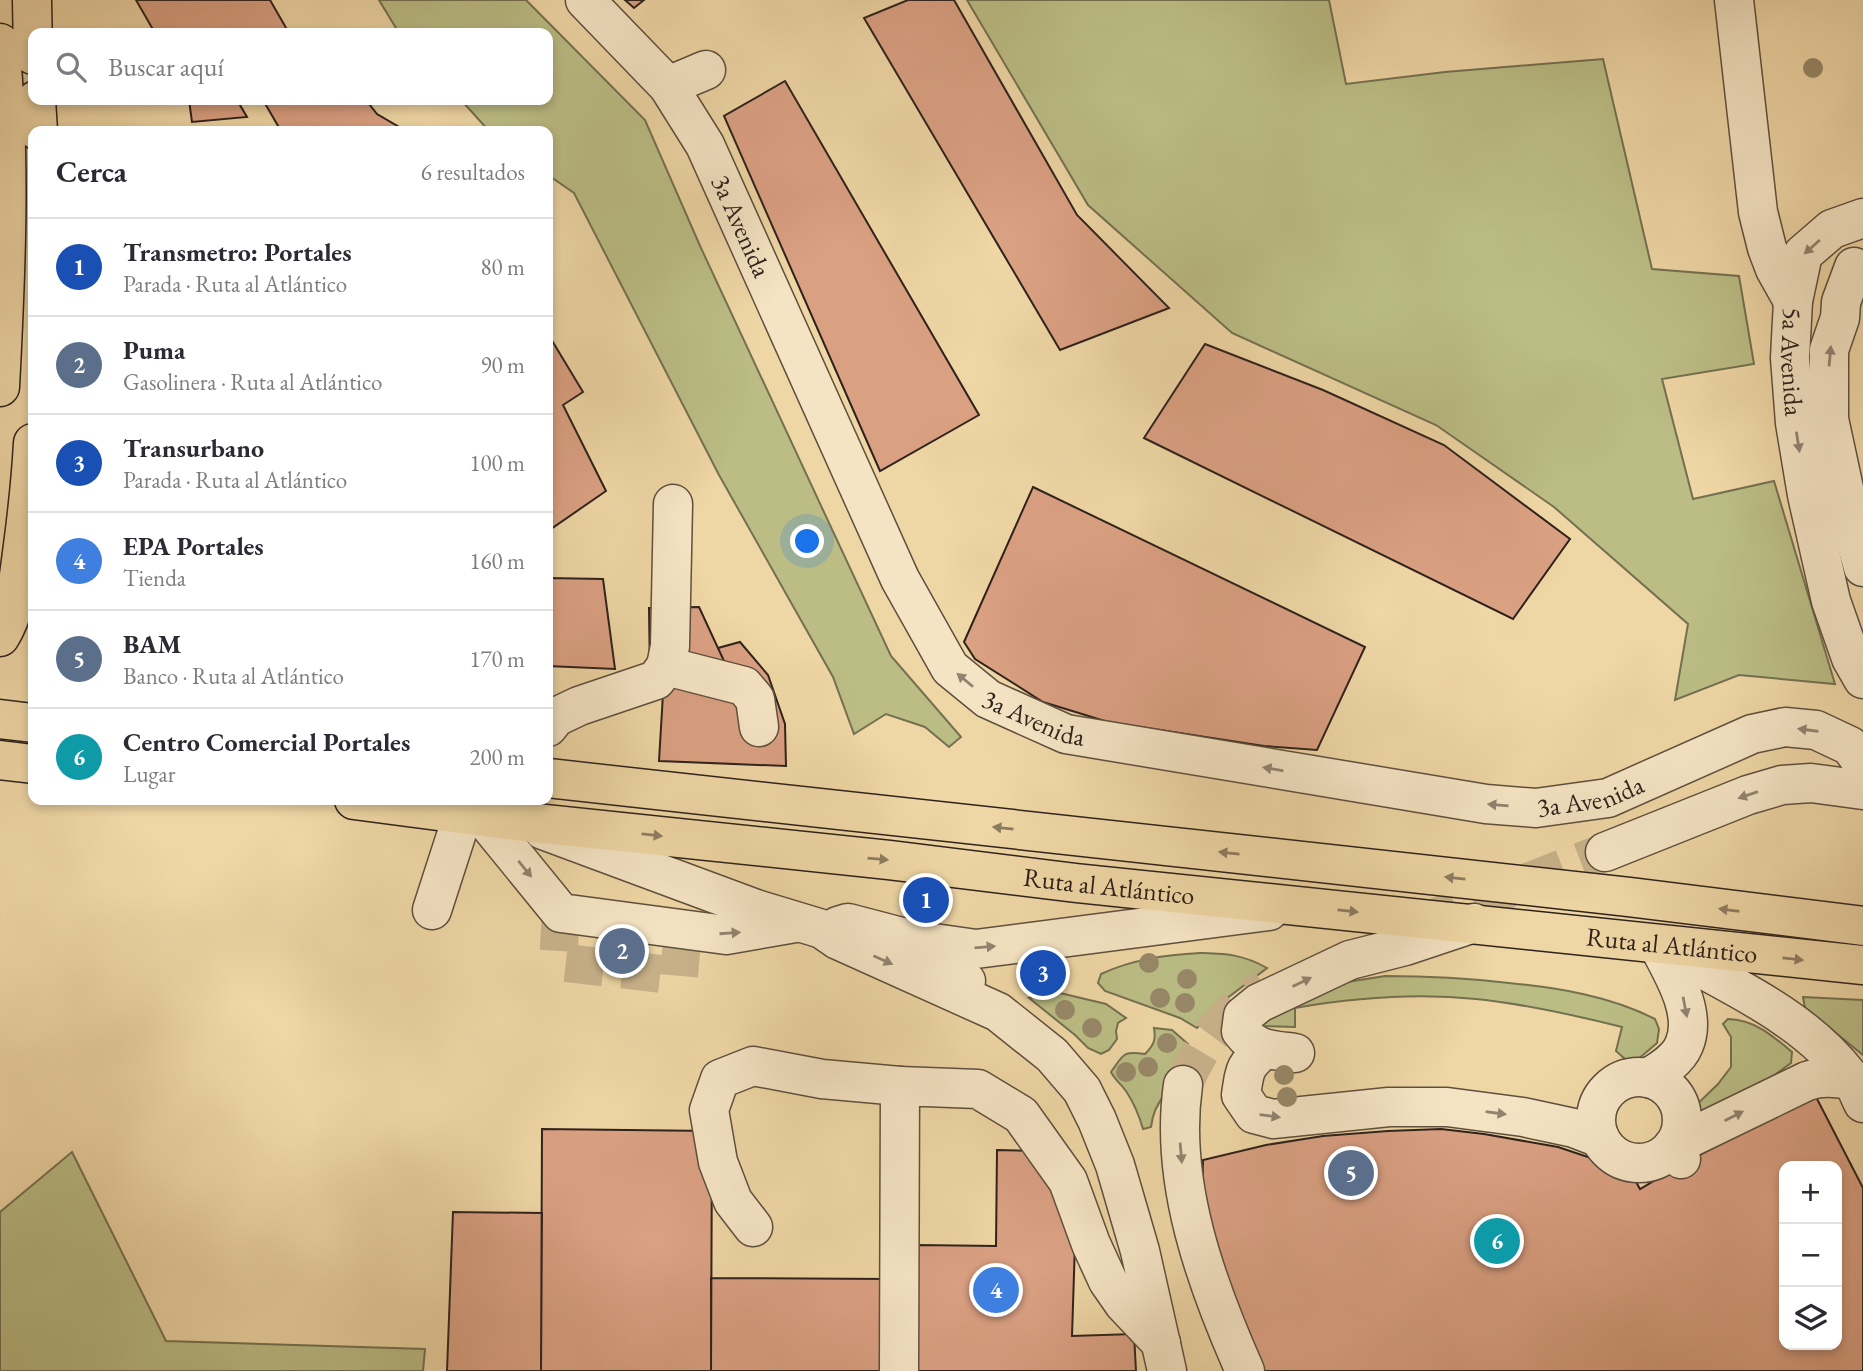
<!DOCTYPE html>
<html lang="es">
<head>
<meta charset="utf-8">
<style>
	:root { --surface:#fff; --page:#f7f7f7; --text:#2b2b33; --muted:#7c7c81; --line:#e1e1e2; --accent:#8f2418 }
	body { margin:0; font-family:"EB Garamond",serif; background:var(--page); color:var(--text) }
	.controls { position:absolute; right:21px; bottom:21px; display:grid; overflow:hidden; border-radius:14px; box-shadow:0 4px 10px #0003 }
	.controls button { width:63px; height:63px; display:grid; place-items:center; padding:0; border:0; border-bottom:2px solid var(--line); background:var(--surface); color:var(--text); font:35px sans-serif }
	.you { position:absolute; left:808px; top:542px; width:24px; height:24px; margin:-18px; border:5px solid #fff; border-radius:50%; background:#1a73e8; box-shadow:0 0 0 10px #1a73e833 }
	.badge { display:grid; place-items:center; width:46px; height:46px; border-radius:50%; background:var(--accent); color:#fff; font-size:23px; font-weight:700 }
	.pin { position:absolute; translate:-50% -50%; border:4px solid #fff; box-shadow:0 2px 7px #0006 }
	.list { margin:0; padding:0; list-style:none }
	h2 { display:flex; justify-content:space-between; align-items:center; height:91px; margin:0; padding:0 28px; font-size:30px }
	h2 small { font-size:23px; font-weight:400; color:var(--muted) }
	.list li { display:grid; grid-template-columns:46px 1fr auto; gap:21px; align-items:center; box-sizing:border-box; height:98px; padding:0 28px; border-top:2px solid var(--line) }
	.list b { display:block; font-size:26px; white-space:nowrap }
	.list p { margin:0; font-size:23px; white-space:nowrap; color:var(--muted) }
	.list em { font-size:23px; font-style:normal; color:var(--muted) }
	.icon { flex:none; width:38px; height:38px; fill:none; stroke:currentColor; stroke-width:2; stroke-linecap:round; stroke-linejoin:round }
	.map { position:relative; flex:none; width:1863px; height:1371px; overflow:hidden }
	.search { position:absolute; background:var(--surface); box-shadow:0 4px 10px #0003; left:28px; top:28px; width:525px; height:77px; display:flex; align-items:center; gap:18px; box-sizing:border-box; padding:0 24px; border-radius:14px; color:var(--muted); font-size:26px }
	.panel { position:absolute; background:var(--surface); box-shadow:0 4px 10px #0003; left:28px; top:126px; width:525px; height:679px; border-radius:14px }
	.map>svg:first-child { display:block }
	.green { fill:#bbbd85; stroke:#747050; stroke-width:2 }
	.building { fill:#daa082; stroke:#2e221c; stroke-width:2; fill-rule:evenodd }
	.lines { fill:none; stroke-linecap:round; stroke-linejoin:round }
	.minor-tunnel { stroke:#c8b28a; stroke-width:38; stroke-dasharray:38 19; stroke-linecap:butt }
	.minor-casing { stroke:#5e4f3e; stroke-width:41 }
	.major-casing { stroke:#2e221c; stroke-width:41 }
	.highway-casing { stroke:#2e221c; stroke-width:41 }
	.minor { stroke:#f5e4c4; stroke-width:38 }
	.major { stroke:#efd6a5; stroke-width:38 }
	.highway { stroke:#efd6a5; stroke-width:38 }
	.tree { fill:#988868 }
	.oneway { fill:#928370 }
	.oneway2 { fill:#8e7c60 }
	.labels { text-anchor:middle; stroke-width:6; stroke-linejoin:round; paint-order:stroke }
	.street-label { font-size:26px; fill:#2e221c; stroke:#f5e4c4 }
</style>
</head>
<body>
<div class="map">
<svg width="1863" height="1371" viewBox="0 0 1863 1371">
	<rect width="100%" height="100%" fill="#efd6a5"/>
	<filter id="stains"><feTurbulence type="fractalNoise" baseFrequency=".00286" numOctaves="4"/><feColorMatrix values="0 0 0 0 .2 0 0 0 0 .09 0 0 0 0 .02 0 0 0 .5 -.17"/></filter>
	<radialGradient id="worn" r=".72"><stop offset=".6" stop-color="#630" stop-opacity="0"/><stop offset="1" stop-color="#630" stop-opacity=".3"/></radialGradient>
	<!-- green -->
	<path class="green" d="M379 0H526L645 120 701 248 891 656 961 737 949 747 925 727 886 714 854 734 833 677 719 475 574 193 548 175V131H489L461 100H548V33H399Z
		M967 0H1329L1346 84 1445 72 1603 59 1652 269 1739 276 1754 364 1662 379 1693 499 1774 481 1835 684 1739 675 1675 700 1688 624 1554 507 1436 425 1232 333 1088 205Z
		M1200 953C1227 954 1242 954 1267 968L1222 1002 1197 1028 1180 1018 1105 991 1098 983 1101 974C1133 959 1166 955 1200 953Z
		M1385 976C1427 976 1467 978 1509 983 1559 988 1610 996 1655 1019L1659 1029 1657 1043 1636 1061 1625 1059 1616 1051 1622 1027C1574 1015 1525 1004 1476 999 1416 993 1353 998 1295 1008V1027L1261 1026 1263 1013 1347 982Z
		M1060 993 1106 1004 1126 1018 1118 1023 1116 1031 1117 1039 1109 1050 1101 1054 1088 1048 1075 1035 1029 998Z
		M1803 997 1863 1000V1055L1805 1008Z
		M1728 1019C1753 1019 1773 1036 1792 1052L1791 1063 1772 1077 1692 1116 1689 1112 1718 1084 1731 1067V1037L1723 1024Z
		M1154 1028 1172 1030 1188 1044C1180 1057 1176 1071 1169 1085 1161 1103 1154 1105 1151 1127L1143 1129C1139 1115 1134 1103 1126 1091 1121 1084 1115 1080 1111 1072 1124 1054 1122 1051 1145 1054 1154 1045 1156 1040 1154 1028Z
		M72 1152 166 1341 425 1349 423 1371H0V1212Z"/>
	<!-- building -->
	<path class="building" d="M136 0H270L289 33H155Z
		M625 0H644L634 8Z
		M908 0H954L1077 215 1169 308 1060 350 864 18Z
		M785 81 979 415 880 471 724 116Z
		M189 100H237L247 117 192 122Z
		M263 100H366L377 114 406 131H281Z
		M548 334 583 392 563 405 606 491 548 531Z
		M1205 344 1323 390 1444 445 1570 539 1513 619 1144 438Z
		M1033 487 1365 647 1317 750 1264 746 1108 722 1043 702 975 659 964 642Z
		M548 578 603 579 615 669 548 666Z
		M699 607 730 674 650 678 649 608Z
		M740 642 768 675 785 724 786 766 659 761 664 677 730 674 718 648Z
		M1815 1095 1863 1188V1371H1252L1202 1199 1203 1160 1266 1145 1323 1136 1388 1131 1441 1129 1484 1134 1558 1147 1630 1171 1640 1189 1684 1163ZM1784 1166H1837V1345H1784Z
		M542 1129 712 1131 711 1371H541Z
		M997 1150 1045 1151 1076 1212 1072 1336 1134 1334 1136 1371H917L918 1245 996 1246Z
		M453 1212 542 1213 541 1371H447Z
		M711 1278 890 1279 889 1371H711Z"/>
	<g class="lines">
		<!-- minor-tunnel -->
		<path class="minor-tunnel" d="M561 913 558 962 679 976 683 929
			M1421 923 1605 852
			M1183 1085C1204 1040 1222 1014 1265 988"/>
		<defs>
			<g id="minor">
				<path id="s1" d="M585 0 668 86 705 145 900 579 950 668 988 699 1066 734 1486 804 1536 808 1608 798 1752 734 1785 727 1816 730 1850 746 1863 764"/>
				<path d="M1734 0 1758 212 1767 248 1775 269 1793 301"/>
				<path d="M668 86 706 70"/>
				<path id="s2" d="M1863 218 1832 229 1803 254 1793 301 1790 358 1795 423 1807 495 1831 601 1851 658 1863 679"/>
				<path d="M1854 267 1841 302 1840 318 1829 350V419L1854 535 1863 567"/>
				<path d="M666 666 744 686 755 699 759 727"/>
				<path d="M548 727 556 717 579 706 656 680 666 666 670 646 673 504"/>
				<path d="M482 816 561 913 726 935 795 923"/>
				<path d="M543 830 756 909 822 929 838 940 998 1012 1052 1055 1082 1090 1097 1120 1115 1165 1140 1251 1167 1371"/>
				<path d="M1605 852 1748 795 1782 785 1811 783 1863 790"/>
				<path d="M432 910 463 814 465 800"/>
				<path d="M838 926 848 923 913 940 976 949 1269 911"/>
				<path d="M943 945 932 952 930 962 940 971 966 981"/>
				<path d="M1658 945C1724 982 1805 1016 1851 1079 1856 1086 1859 1095 1863 1103"/>
				<path d="M1264 1049C1244 1067 1245 1069 1241 1095L1254 1114 1273 1119 1389 1107H1447L1523 1117 1574 1128 1600 1138"/>
				<path d="M1295 1053C1272 1050 1256 1051 1241 1031L1243 1016 1259 1003 1350 960 1405 946 1474 923"/>
				<circle cx="1639" cy="1120" r="43"/>
				<path d="M1648 1078C1661 1070 1678 1060 1684 1045 1698 1013 1672 972 1658 945"/>
				<path d="M1183 1085C1169 1182 1206 1283 1245 1371"/>
				<path d="M1681 1159 1673 1146 1807 1081C1823 1076 1836 1078 1852 1080"/>
				<path d="M753 1227 733 1201 718 1162 709 1110 720 1079 753 1066 822 1079 900 1086"/>
				<path d="M899 1371 900 1086 978 1089 1021 1115 1068 1181 1091 1244 1108 1281 1124 1304 1161 1343"/>
			</g>
			<path id="major" d="M32 0 33 55
				M0 43C11 158 6 272 0 387
				M36 100 38 131
				M0 637C16 612 18 582 22 553 27 516 31 479 33 443"/>
			<g id="highway">
				<path d="M0 719 33 723"/>
				<path d="M0 760 33 764"/>
				<path d="M548 778 1629 897 1863 926"/>
				<path id="s3" d="M354 800 516 821 889 860 1076 883 1863 965"/>
			</g>
		</defs>
		<!-- minor casing -->
		<use href="#minor" class="minor-casing"/>
		<!-- major casing -->
		<use href="#major" class="major-casing"/>
		<!-- highway casing -->
		<use href="#highway" class="highway-casing"/>
		<!-- minor -->
		<use href="#minor" class="minor"/>
		<!-- major -->
		<use href="#major" class="major"/>
		<!-- highway -->
		<use href="#highway" class="highway"/>
	</g>
	<!-- trees -->
	<g class="tree">
		<circle cx="1813" cy="68" r="10"/>
		<circle cx="1149" cy="963" r="10"/>
		<circle cx="1187" cy="979" r="10"/>
		<circle cx="1160" cy="998" r="10"/>
		<circle cx="1185" cy="1003" r="10"/>
		<circle cx="1065" cy="1010" r="10"/>
		<circle cx="1092" cy="1028" r="10"/>
		<circle cx="1167" cy="1043" r="10"/>
		<circle cx="1148" cy="1067" r="10"/>
		<circle cx="1126" cy="1072" r="10"/>
		<circle cx="1284" cy="1075" r="10"/>
		<circle cx="1287" cy="1097" r="10"/>
	</g>
	<!-- one-way arrows -->
	<defs><path id="oneway-solid" d="M-6-.8H1V-3.2L6.5 0L1 3.2V.8H-6Z" transform="scale(1.75)"/></defs>
	<g class="oneway">
		<use href="#oneway-solid" transform="translate(1812 247) rotate(138)"/>
		<use href="#oneway-solid" transform="translate(1830 356) rotate(-85)"/>
		<use href="#oneway-solid" transform="translate(1798 442) rotate(81)"/>
		<use href="#oneway-solid" transform="translate(965 680) rotate(-140)"/>
		<use href="#oneway-solid" transform="translate(1808 730) rotate(-172)"/>
		<use href="#oneway-solid" transform="translate(1273 769) rotate(-170)"/>
		<use href="#oneway-solid" transform="translate(1748 795) rotate(161)"/>
		<use href="#oneway-solid" transform="translate(1498 805) rotate(-175)"/>
		<use href="#oneway-solid" transform="translate(525 869) rotate(51)"/>
		<use href="#oneway-solid" transform="translate(730 933) rotate(-4)"/>
		<use href="#oneway-solid" transform="translate(985 947) rotate(-5)"/>
		<use href="#oneway-solid" transform="translate(883 960) rotate(24)"/>
		<use href="#oneway-solid" transform="translate(1302 982) rotate(-26)"/>
		<use href="#oneway-solid" transform="translate(1685 1007) rotate(79)"/>
		<use href="#oneway-solid" transform="translate(1496 1113) rotate(8)"/>
		<use href="#oneway-solid" transform="translate(1270 1116) rotate(7)"/>
		<use href="#oneway-solid" transform="translate(1734 1116) rotate(-27)"/>
		<use href="#oneway-solid" transform="translate(1181 1153) rotate(85)"/>
	</g>
	<g class="oneway2">
		<use href="#oneway-solid" transform="translate(1003 828) rotate(-174)"/>
		<use href="#oneway-solid" transform="translate(652 835) rotate(6)"/>
		<use href="#oneway-solid" transform="translate(1229 853) rotate(-174)"/>
		<use href="#oneway-solid" transform="translate(878 859) rotate(5)"/>
		<use href="#oneway-solid" transform="translate(1455 878) rotate(-174)"/>
		<use href="#oneway-solid" transform="translate(1729 910) rotate(-173)"/>
		<use href="#oneway-solid" transform="translate(1348 911) rotate(6)"/>
		<use href="#oneway-solid" transform="translate(1793 959) rotate(6)"/>
	</g>
	<g class="labels">
		<!-- street labels -->
		<g class="street-label">
			<text dy="9" stroke="none"><textPath href="#s1" startOffset="278">3a Avenida</textPath></text>
			<text dy="9" stroke="none"><textPath href="#s2" startOffset="180">5a Avenida</textPath></text>
			<text dy="9" stroke="none"><textPath href="#s1" startOffset="866">3a Avenida</textPath></text>
			<text dy="9" stroke="none"><textPath href="#s1" startOffset="1433">3a Avenida</textPath></text>
			<text dy="9" stroke="none"><textPath href="#s3" startOffset="760">Ruta al Atlántico</textPath></text>
			<text dy="9" stroke="none"><textPath href="#s3" startOffset="1326">Ruta al Atlántico</textPath></text>
		</g>
	</g>
	<rect width="100%" height="100%" filter="url(#stains)"/>
	<rect width="100%" height="100%" fill="url(#worn)"/>
</svg>
<div class="controls">
<button>+</button>
<button>−</button>
<button><svg class="icon" aria-label="layers" viewBox="0 0 24 24"><path d="M12 4l9 5-9 5-9-5zM3 14l9 5 9-5"/></svg></button>
</div>
<div class="you"></div>
<div class="pin badge" style="left:926px;top:900px;background:#1a4fb4">1</div>
<div class="pin badge" style="left:622px;top:951px;background:#5c6f8a">2</div>
<div class="pin badge" style="left:1043px;top:973px;background:#1a4fb4">3</div>
<div class="pin badge" style="left:996px;top:1290px;background:#3f7fe0">4</div>
<div class="pin badge" style="left:1351px;top:1173px;background:#5c6f8a">5</div>
<div class="pin badge" style="left:1497px;top:1241px;background:#0f9aa8">6</div>
<div class="search"><svg class="icon" aria-label="search" viewBox="0 0 24 24"><circle cx="10" cy="10" r="6"/><path d="M15 15l6 6"/></svg>Buscar aquí</div>
<section class="panel">
<h2>Cerca<small>6 resultados</small></h2>
<ul class="list">
<li><span class="badge" style="background:#1a4fb4">1</span><div><b>Transmetro: Portales</b><p>Parada · Ruta al Atlántico</p></div><em>80 m</em></li>
<li><span class="badge" style="background:#5c6f8a">2</span><div><b>Puma</b><p>Gasolinera · Ruta al Atlántico</p></div><em>90 m</em></li>
<li><span class="badge" style="background:#1a4fb4">3</span><div><b>Transurbano</b><p>Parada · Ruta al Atlántico</p></div><em>100 m</em></li>
<li><span class="badge" style="background:#3f7fe0">4</span><div><b>EPA Portales</b><p>Tienda</p></div><em>160 m</em></li>
<li><span class="badge" style="background:#5c6f8a">5</span><div><b>BAM</b><p>Banco · Ruta al Atlántico</p></div><em>170 m</em></li>
<li><span class="badge" style="background:#0f9aa8">6</span><div><b>Centro Comercial Portales</b><p>Lugar</p></div><em>200 m</em></li>
</ul>
</section>
</div>
</body>
</html>
